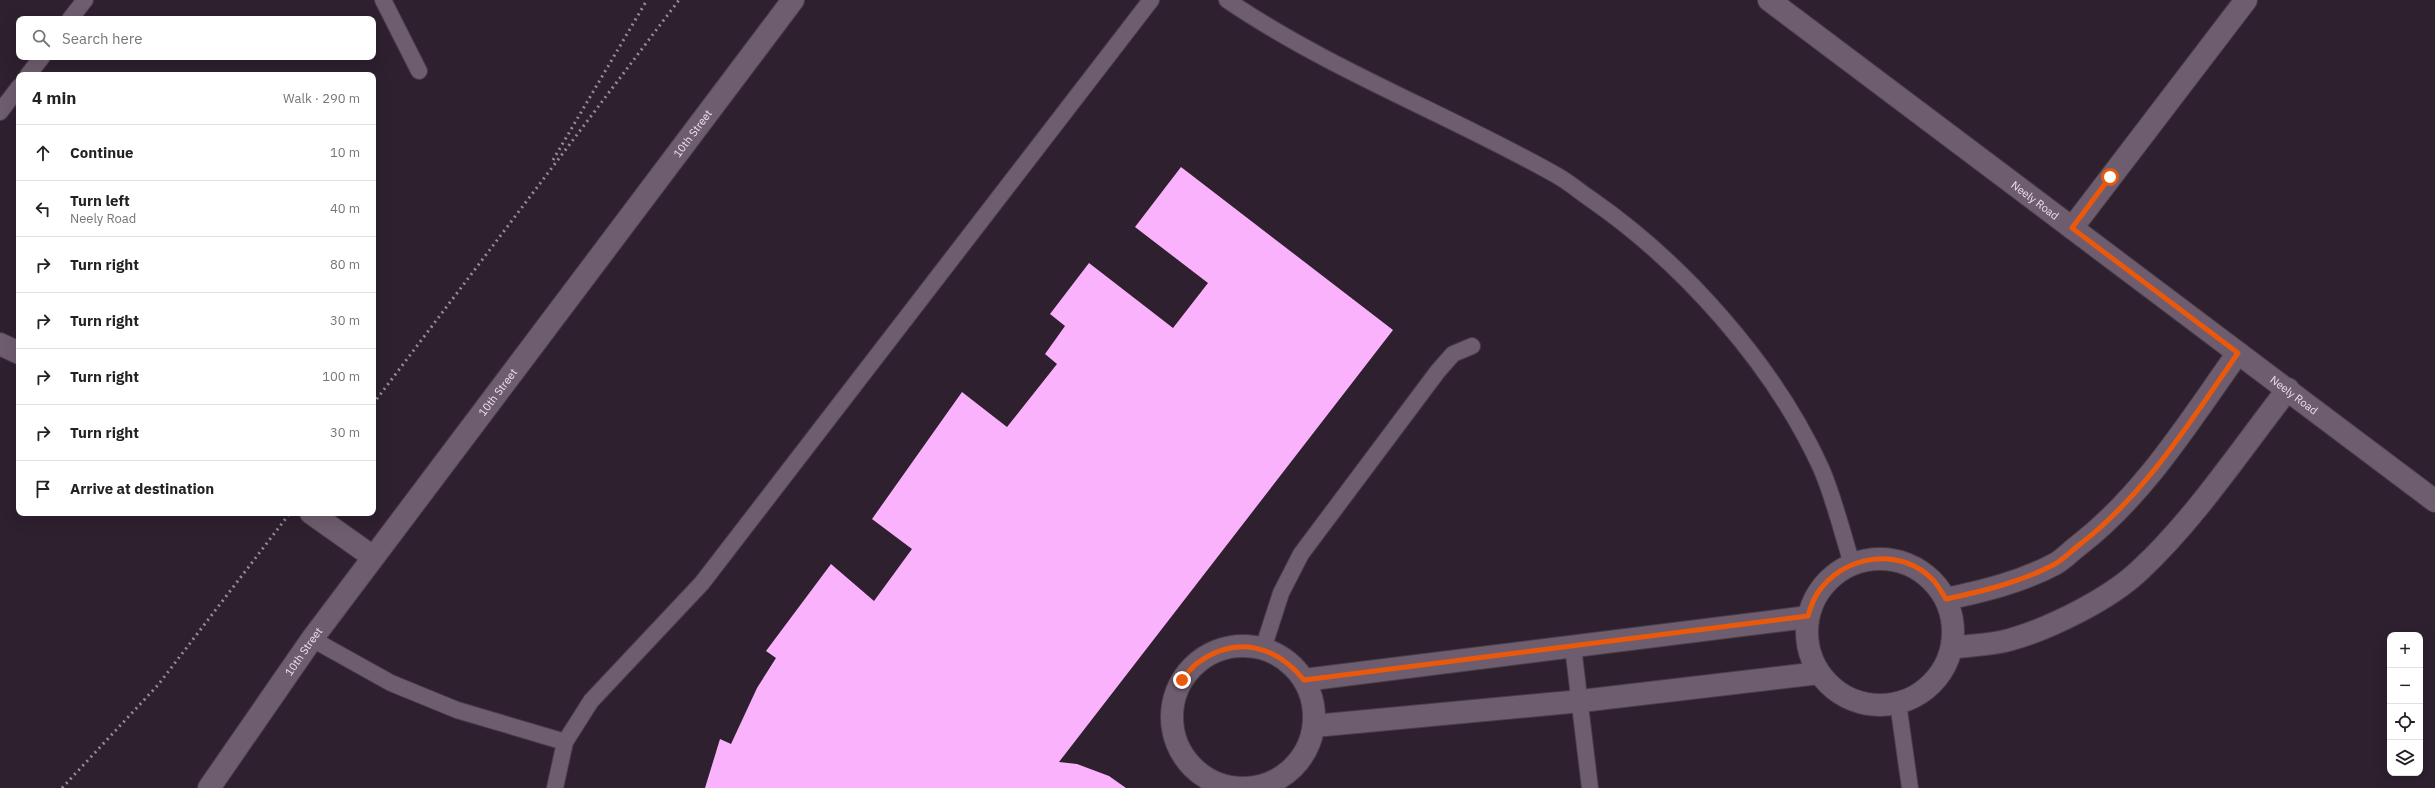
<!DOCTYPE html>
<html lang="en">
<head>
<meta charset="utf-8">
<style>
	:root { --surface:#fff; --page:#f2f2f2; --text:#222; --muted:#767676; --line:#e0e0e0 }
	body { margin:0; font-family:"IBM Plex Sans",sans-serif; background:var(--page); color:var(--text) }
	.controls { position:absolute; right:12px; bottom:12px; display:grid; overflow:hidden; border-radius:8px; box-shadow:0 4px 16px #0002 }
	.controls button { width:36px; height:36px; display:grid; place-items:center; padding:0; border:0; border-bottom:1px solid var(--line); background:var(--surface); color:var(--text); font:20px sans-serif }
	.stop { position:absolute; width:12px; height:12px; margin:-9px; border:3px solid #ea580c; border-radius:50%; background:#fff }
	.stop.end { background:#ea580c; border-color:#fff; box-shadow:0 1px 4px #0008 }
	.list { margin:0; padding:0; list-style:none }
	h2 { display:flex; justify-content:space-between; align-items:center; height:52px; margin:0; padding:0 16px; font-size:17px }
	h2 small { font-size:13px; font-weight:400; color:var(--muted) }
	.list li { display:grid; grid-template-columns:26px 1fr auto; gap:12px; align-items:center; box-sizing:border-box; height:56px; padding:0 16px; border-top:1px solid var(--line) }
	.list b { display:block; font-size:15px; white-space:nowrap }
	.list p { margin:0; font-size:13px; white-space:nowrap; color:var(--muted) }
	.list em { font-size:13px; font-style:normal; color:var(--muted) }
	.icon { flex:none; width:22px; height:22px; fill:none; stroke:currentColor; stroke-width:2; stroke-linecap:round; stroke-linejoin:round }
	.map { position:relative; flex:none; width:2435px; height:788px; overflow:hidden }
	.search { position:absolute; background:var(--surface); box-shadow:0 4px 16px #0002; left:16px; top:16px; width:360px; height:44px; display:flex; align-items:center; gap:10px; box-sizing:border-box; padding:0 14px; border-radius:8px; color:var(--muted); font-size:15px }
	.panel { position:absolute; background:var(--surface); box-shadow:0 4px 16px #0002; left:16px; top:72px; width:360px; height:444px; border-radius:8px }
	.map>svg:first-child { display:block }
	.building { fill:#fbb2fc }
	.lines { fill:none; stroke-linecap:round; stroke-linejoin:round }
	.service-casing { stroke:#493d49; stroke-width:18 }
	.minor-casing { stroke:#493d49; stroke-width:24 }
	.tertiary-casing { stroke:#493d49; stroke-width:24 }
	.service { stroke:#6e5d6e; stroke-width:16 }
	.minor { stroke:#6e5d6e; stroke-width:22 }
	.tertiary { stroke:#6e5d6e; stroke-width:22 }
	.rail { stroke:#968a96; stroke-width:3; stroke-dasharray:2 4; stroke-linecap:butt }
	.route { stroke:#ea580c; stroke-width:5 }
	.labels { text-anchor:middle; stroke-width:4; stroke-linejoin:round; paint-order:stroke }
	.street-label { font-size:11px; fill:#ece2ec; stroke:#130c13 }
</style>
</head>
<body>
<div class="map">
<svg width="2435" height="788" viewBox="0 0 2435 788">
	<rect width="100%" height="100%" fill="#2e202f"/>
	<!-- building -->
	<path class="building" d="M1181 167 1393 330 1059 762 1077 764 1109 776 1126 788H705L720 739 731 744 757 688 776 658 766 651 831 564 874 601 912 549 872 519 962 392 1007 427 1057 364 1045 354 1065 326 1050 314 1089 263 1173 328 1208 283 1135 227Z"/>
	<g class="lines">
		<defs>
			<path id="service" d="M383 0 419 71
				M1227 0C1330 70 1448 114 1556 175 1569 182 1580 192 1592 200 1684 264 1774 365 1821 468 1834 498 1842 532 1852 564
				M70 19 85 0
				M28 75 42 57
				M0 112 19 87
				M312 639 391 683 457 710 565 742
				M1573 647 1590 788
				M1263 649 1281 593 1301 554 1438 371 1453 354 1472 346
				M1898 703 1910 788
				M555 788 565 742 591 701 702 583 1151 0"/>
			<path id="minor" d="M2072 228 2246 0
				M1807 632a73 73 0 1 1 146 0a73 73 0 1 1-146 0Z
				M1946 599C1984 591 2021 582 2055 564 2064 559 2071 551 2079 545 2145 494 2190 420 2238 353
				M1172 717a71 71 0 1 1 142 0a71 71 0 1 1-142 0Z
				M1952 648C1970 645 1991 645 2009 640 2049 629 2110 599 2140 570 2195 519 2241 449 2288 389
				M1304 680 1808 617
				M1314 726 1581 701 1819 673"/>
			<g id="tertiary">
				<path id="s1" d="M1769 0 2435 501"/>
				<path d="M0 344 19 353"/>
				<path d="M311 513 373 557"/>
				<path id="s2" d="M209 788 312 639 793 0"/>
			</g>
		</defs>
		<!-- service casing -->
		<use href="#service" class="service-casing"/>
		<!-- minor casing -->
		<use href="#minor" class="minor-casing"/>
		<!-- tertiary casing -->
		<use href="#tertiary" class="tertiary-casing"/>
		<!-- service -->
		<use href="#service" class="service"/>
		<!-- minor -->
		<use href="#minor" class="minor"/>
		<!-- tertiary -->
		<use href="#tertiary" class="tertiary"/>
		<!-- rail -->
		<path class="rail" d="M553 160 647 0
			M373 404 679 0
			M62 788 158 685 290 513"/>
	</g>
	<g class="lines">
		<!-- route -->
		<path class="route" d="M1182 680C1187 674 1192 666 1199 662 1237 635 1276 646 1304 680L1808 616C1810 609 1813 600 1817 594 1842 555 1901 545 1934 581 1939 587 1942 593 1946 599 1984 591 2021 582 2055 564 2064 559 2071 551 2079 545 2145 495 2191 420 2238 353L2072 228 2110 177"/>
	</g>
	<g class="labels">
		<!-- street labels -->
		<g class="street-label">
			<text dy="4" stroke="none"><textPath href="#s2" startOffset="814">10th Street</textPath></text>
			<text dy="4" stroke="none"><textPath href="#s1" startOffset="333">Neely Road</textPath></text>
			<text dy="4" stroke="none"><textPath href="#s2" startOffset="490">10th Street</textPath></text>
			<text dy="4" stroke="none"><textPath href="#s1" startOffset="657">Neely Road</textPath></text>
			<text dy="4" stroke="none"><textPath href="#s2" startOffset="166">10th Street</textPath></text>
		</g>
	</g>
</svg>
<div class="controls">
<button>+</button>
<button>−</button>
<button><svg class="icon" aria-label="locate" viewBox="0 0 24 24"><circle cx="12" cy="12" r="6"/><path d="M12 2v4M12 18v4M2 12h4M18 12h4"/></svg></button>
<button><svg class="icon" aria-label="layers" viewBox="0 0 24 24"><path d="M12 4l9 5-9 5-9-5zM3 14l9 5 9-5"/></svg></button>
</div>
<div class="stop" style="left:2110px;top:177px"></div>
<div class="stop end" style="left:1182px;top:680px"></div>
<div class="search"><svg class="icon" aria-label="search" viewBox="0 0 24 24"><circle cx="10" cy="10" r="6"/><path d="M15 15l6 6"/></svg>Search here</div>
<section class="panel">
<h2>4 min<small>Walk · 290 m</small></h2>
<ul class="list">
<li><svg class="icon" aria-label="ahead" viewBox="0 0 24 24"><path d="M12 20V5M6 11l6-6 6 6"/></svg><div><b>Continue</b></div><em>10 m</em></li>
<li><svg class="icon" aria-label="left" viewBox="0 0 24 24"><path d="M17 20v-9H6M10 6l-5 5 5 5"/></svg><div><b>Turn left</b><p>Neely Road</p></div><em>40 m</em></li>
<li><svg class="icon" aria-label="right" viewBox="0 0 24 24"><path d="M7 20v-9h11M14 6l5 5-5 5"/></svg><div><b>Turn right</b></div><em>80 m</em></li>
<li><svg class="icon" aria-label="right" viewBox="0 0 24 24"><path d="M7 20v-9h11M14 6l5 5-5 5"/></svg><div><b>Turn right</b></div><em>30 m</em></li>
<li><svg class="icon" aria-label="right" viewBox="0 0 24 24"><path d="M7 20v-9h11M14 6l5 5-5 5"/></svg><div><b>Turn right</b></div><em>100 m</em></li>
<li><svg class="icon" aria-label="right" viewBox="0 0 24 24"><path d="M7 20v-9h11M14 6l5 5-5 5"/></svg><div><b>Turn right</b></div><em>30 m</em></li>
<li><svg class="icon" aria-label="arrive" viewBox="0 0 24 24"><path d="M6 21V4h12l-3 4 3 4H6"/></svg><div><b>Arrive at destination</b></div></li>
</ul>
</section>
</div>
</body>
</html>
